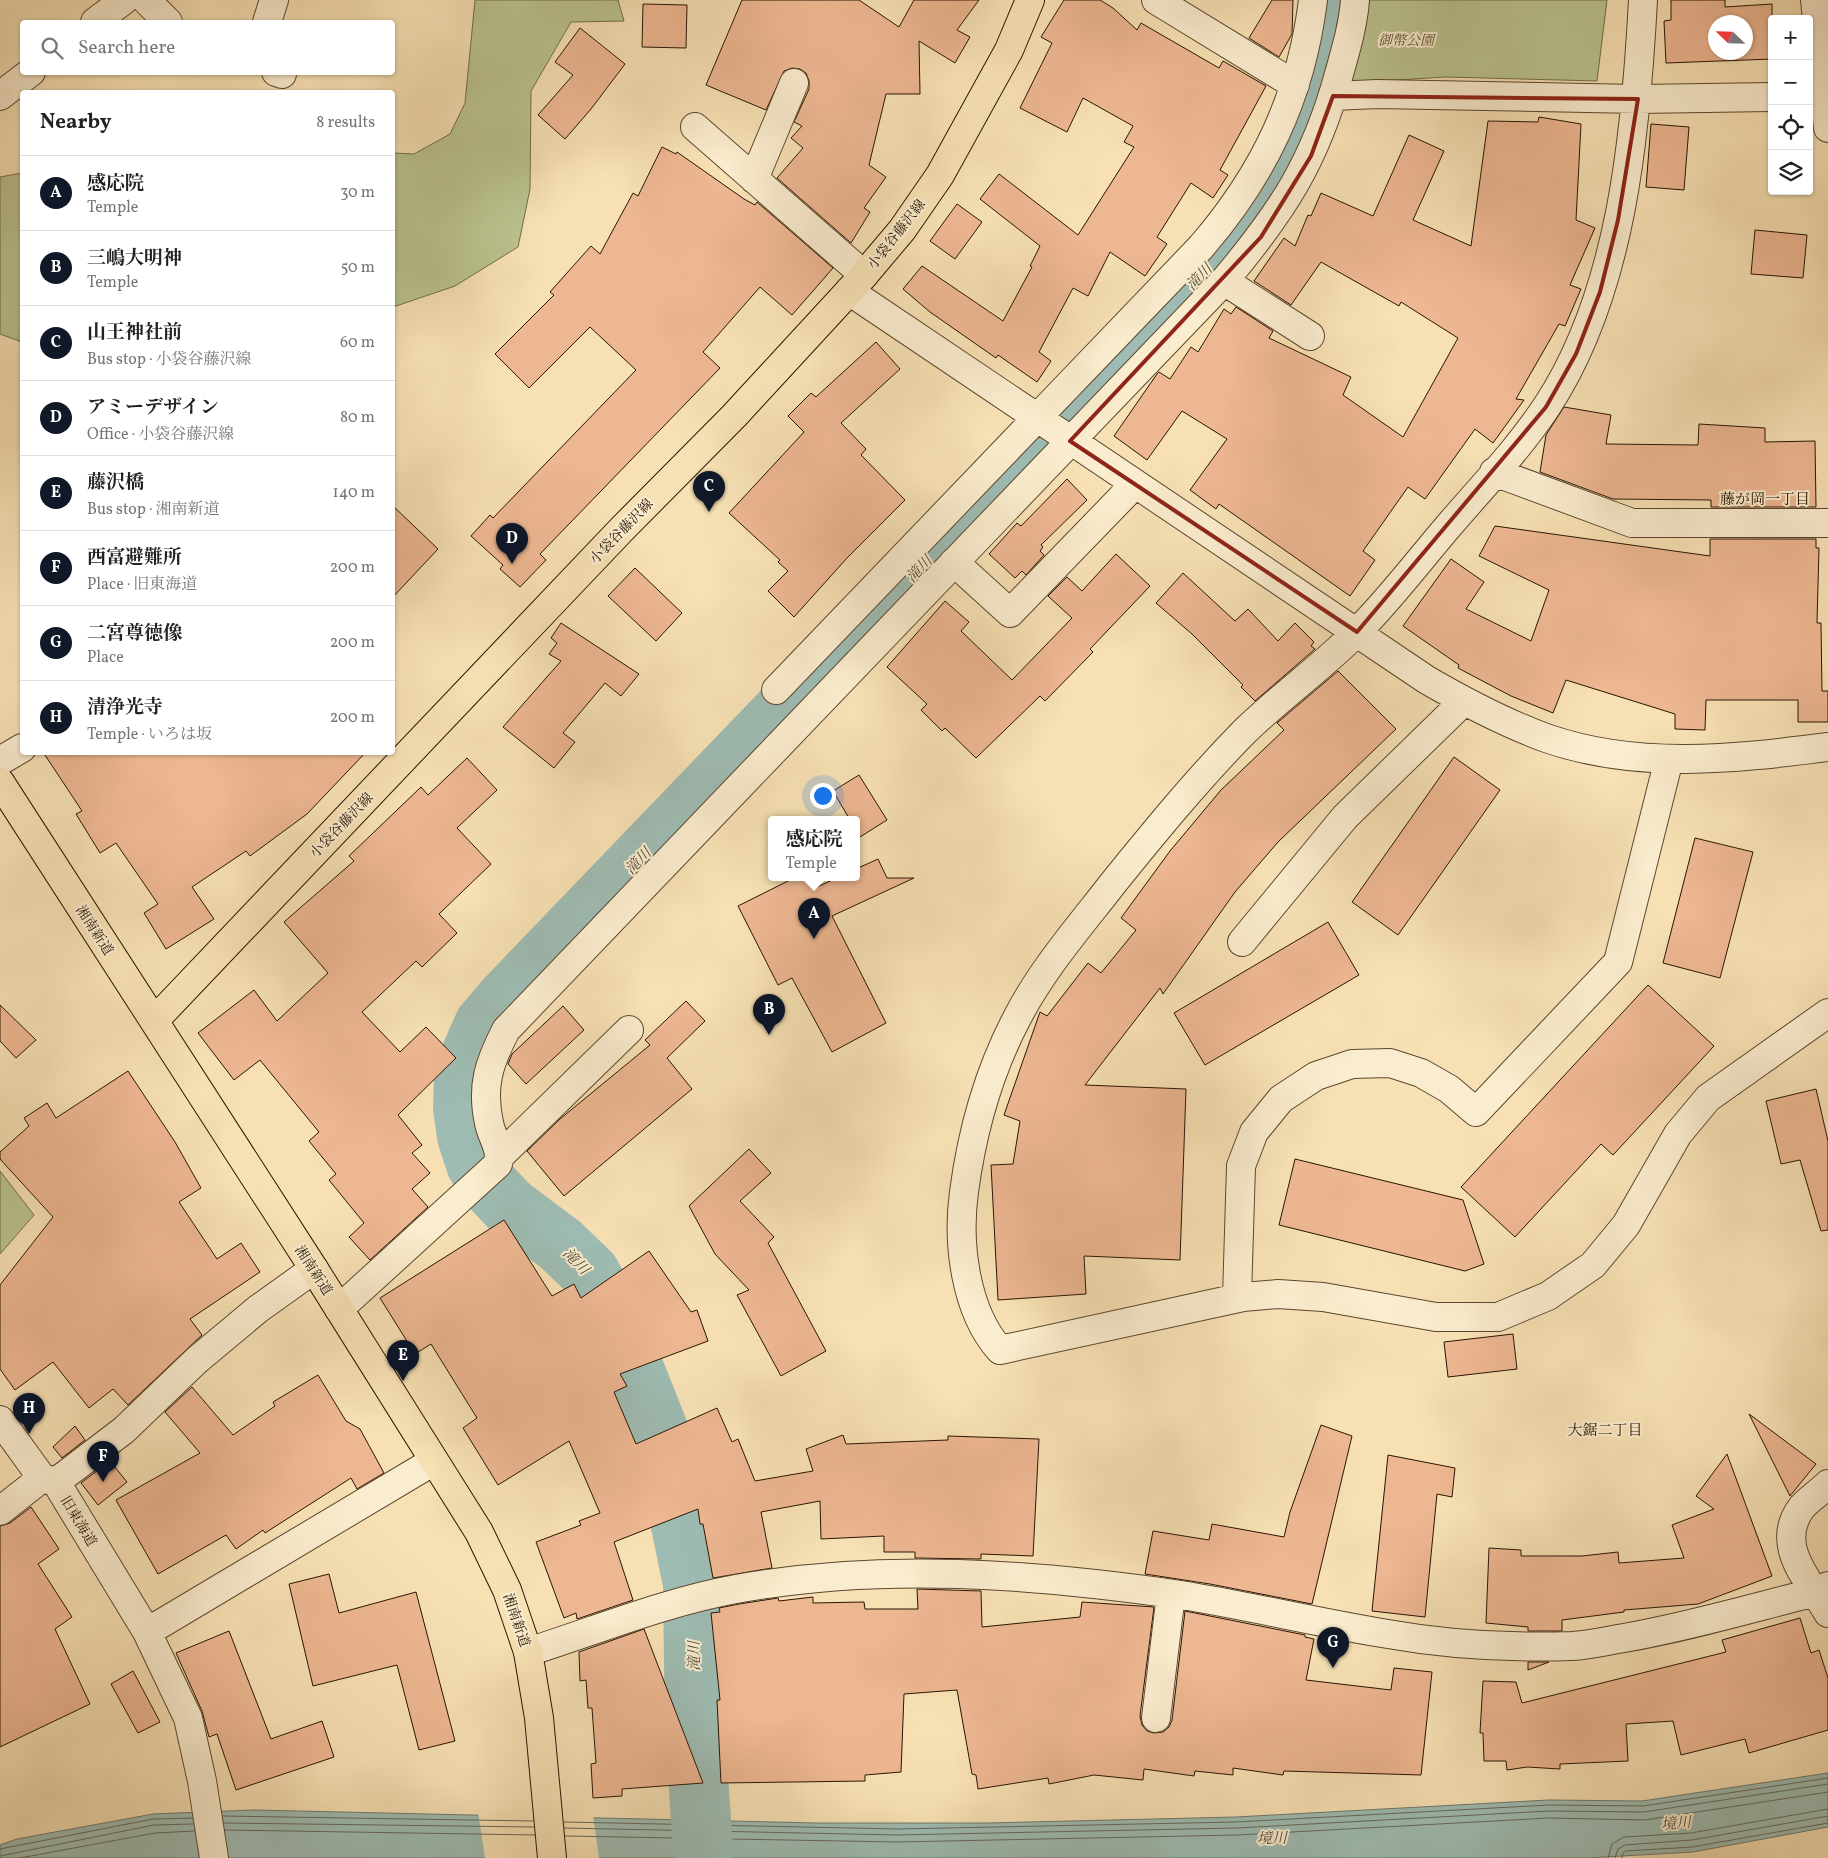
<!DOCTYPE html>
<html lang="en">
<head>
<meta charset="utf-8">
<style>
	:root { --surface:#fff; --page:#f2f2f2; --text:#222; --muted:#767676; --line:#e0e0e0; --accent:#111827 }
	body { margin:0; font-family:Vollkorn,"Noto Serif JP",serif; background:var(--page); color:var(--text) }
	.controls { position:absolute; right:15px; top:15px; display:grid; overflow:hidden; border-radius:5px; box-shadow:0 1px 4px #0004 }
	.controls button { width:45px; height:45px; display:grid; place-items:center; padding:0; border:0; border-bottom:1px solid var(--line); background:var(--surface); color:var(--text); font:25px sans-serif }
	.compass { position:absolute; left:1708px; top:15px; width:45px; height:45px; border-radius:50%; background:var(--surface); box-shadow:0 1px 4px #0004; rotate:293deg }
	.you { position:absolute; left:822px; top:795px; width:18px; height:18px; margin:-12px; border:4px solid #fff; border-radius:50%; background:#1a73e8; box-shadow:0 0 0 8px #1a73e833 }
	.badge { display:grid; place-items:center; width:32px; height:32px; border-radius:50%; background:var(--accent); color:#fff; font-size:16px; font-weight:700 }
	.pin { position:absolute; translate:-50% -41px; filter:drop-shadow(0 1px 2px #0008) }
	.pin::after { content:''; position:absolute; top:26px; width:18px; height:15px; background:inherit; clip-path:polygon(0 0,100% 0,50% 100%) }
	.popup { position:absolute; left:768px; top:816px; width:92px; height:65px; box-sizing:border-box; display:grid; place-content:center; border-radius:5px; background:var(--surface); filter:drop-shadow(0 1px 4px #0005); font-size:16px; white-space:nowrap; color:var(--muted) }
	.popup b { font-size:19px; color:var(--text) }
	.popup::after { content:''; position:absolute; left:50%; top:100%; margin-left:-10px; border:10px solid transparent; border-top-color:var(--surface) }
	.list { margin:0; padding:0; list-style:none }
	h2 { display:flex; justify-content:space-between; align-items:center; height:65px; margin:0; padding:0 20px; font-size:21px }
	h2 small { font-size:16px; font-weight:400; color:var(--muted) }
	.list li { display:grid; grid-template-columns:32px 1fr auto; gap:15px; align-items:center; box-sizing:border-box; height:75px; padding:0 20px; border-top:1px solid var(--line) }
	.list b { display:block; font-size:19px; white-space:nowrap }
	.list p { margin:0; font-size:16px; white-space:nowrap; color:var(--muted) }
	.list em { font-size:16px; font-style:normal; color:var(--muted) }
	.icon { flex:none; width:28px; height:28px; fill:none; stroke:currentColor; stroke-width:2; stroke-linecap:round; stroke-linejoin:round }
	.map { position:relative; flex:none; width:1828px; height:1858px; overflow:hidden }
	.search { position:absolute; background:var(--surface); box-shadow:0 1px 4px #0004; left:20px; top:20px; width:375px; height:55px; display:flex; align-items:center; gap:12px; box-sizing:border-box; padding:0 18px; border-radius:5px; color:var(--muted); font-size:19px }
	.panel { position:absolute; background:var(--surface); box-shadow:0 1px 4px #0004; left:20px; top:90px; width:375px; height:665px; border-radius:5px }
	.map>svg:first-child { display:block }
	.green { fill:#bac38f; stroke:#726c49 }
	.water { fill:#9ebcb3; stroke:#6f796d }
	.pier { fill:#f7e1b4 }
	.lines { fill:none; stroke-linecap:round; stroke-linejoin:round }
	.shore { stroke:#64685b; stroke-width:1 }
	.river { stroke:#9ebcb3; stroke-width:60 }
	.building { fill:#edb791; stroke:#291403; fill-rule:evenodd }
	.minor-casing { stroke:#5c472f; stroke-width:30 }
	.major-casing { stroke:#291403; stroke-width:30 }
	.minor { stroke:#faecce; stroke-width:28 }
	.major { stroke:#f7e1b4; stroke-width:28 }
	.marked { fill:none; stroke:#8f2418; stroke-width:4; stroke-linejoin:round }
	.labels { text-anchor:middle; stroke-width:4; stroke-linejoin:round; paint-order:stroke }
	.park-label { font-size:14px; font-style:italic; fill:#5c5134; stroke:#faecce }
	.street-label { font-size:14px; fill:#291403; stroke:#faecce }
	.water-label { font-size:15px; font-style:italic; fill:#524f41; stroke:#faecce }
	.neighbourhood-label { font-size:15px; fill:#291403; stroke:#faecce }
</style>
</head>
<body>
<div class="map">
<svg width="1828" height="1858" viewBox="0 0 1828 1858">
	<rect width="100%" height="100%" fill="#f7e1b4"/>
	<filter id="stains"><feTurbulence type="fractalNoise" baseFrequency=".004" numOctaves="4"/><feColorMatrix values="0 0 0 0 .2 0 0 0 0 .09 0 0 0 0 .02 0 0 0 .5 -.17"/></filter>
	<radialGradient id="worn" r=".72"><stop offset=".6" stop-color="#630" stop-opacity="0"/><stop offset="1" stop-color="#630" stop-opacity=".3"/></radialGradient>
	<!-- green -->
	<path class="green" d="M475 0H618L624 21 571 22 531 91 530 189 518 247 455 286 393 307V153L414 154 450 134 465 103Z
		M1365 0H1607L1597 81 1446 77 1347 83Z
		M22 173V342L0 334V177Z
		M0 1171 34 1215 0 1254Z"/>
	<!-- water -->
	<path class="water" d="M1828 1773V1827L1693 1852 1587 1858H0V1845L17 1839 153 1814 254 1810 817 1823H988L1236 1817 1549 1800 1642 1801Z"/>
	<!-- pier -->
	<path class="pier" d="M478 1812 593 1815 599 1858H485Z"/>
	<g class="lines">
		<!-- shore -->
		<path class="shore" d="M223 1816 533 1821
			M564 1822 897 1829 1236 1822 1549 1805 1643 1806 1828 1778
			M224 1823 534 1827
			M564 1828 897 1835 1237 1828 1549 1811 1644 1812 1828 1784
			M225 1830 535 1835
			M565 1836 897 1842 1237 1835 1549 1818 1645 1820 1828 1792
			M0 1849 153 1819 193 1818
			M0 1856 154 1825 193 1824
			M20 1858 155 1833 195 1831
			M1608 1858 1612 1844 1624 1837 1691 1833 1828 1809
			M1615 1858 1618 1849 1625 1845 1692 1840 1828 1816
			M1622 1858 1623 1853 1626 1851 1692 1847 1828 1823"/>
		<!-- river -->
		<path class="river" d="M703 1848 695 1735 693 1584 665 1447 611 1311 590 1273 561 1245 510 1207 490 1186 476 1164 467 1136 463 1108 464 1078 472 1052 484 1025 506 999 1214 262C1226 246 1241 231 1252 214 1292 152 1322 73 1332 0"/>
	</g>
	<!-- building -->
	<path class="building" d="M742 0H859L899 27 914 0H979L957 30 970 37 955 63 919 41 920 94H886L869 165 886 177 864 208 870 212 851 243 777 178 803 148 791 138 802 126 794 122 809 89V81L806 73 800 69 792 68 784 71 766 110 706 85Z
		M1064 0H1100L1113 8 1137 30 1141 23 1219 68 1223 61 1266 86 1220 170 1228 175 1213 198 1191 183 1157 237 1167 244 1145 276 1110 252 1088 296 1073 288 1039 352 1051 361 1037 382 998 355 996 358 930 312 903 289 922 266 1003 321 1032 267 1030 266 1040 246 980 199 999 174 1078 235 1134 147 1124 142 1133 126 1083 98 1067 132 1020 108 1052 43 1041 37Z
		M1272 0H1293L1292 34 1279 57 1249 38Z
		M1671 0H1725V7L1772 4V59L1666 63 1664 21 1671 20ZM1716 22H1746V52H1716Z
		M643 4 687 5 686 48 642 47Z
		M580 28 625 64 591 109 565 139 538 115 573 75 555 62Z
		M1539 117 1581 124 1576 220 1595 228 1570 285 1581 289 1565 326 1559 324 1516 399 1524 400 1493 443 1475 429 1425 499 1408 487 1363 551 1375 560 1350 596 1219 504 1216 509 1190 490 1227 439 1182 411 1147 460 1114 436 1157 374 1159 372 1170 379 1191 347 1198 352 1224 309 1231 314 1236 307 1273 331 1269 338 1351 377 1343 395 1403 437 1458 338 1401 302 1399 306 1321 262 1291 305 1254 281 1284 238 1295 246 1308 215 1311 216 1321 193 1373 216 1409 135 1444 151 1413 220 1471 246 1488 121 1538 122Z
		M1651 124 1689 127 1684 190 1646 187Z
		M662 147 676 154 677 152 744 199 755 205 757 202 833 268 792 315 760 287 703 352 720 368 540 554 546 560 520 587 500 569 503 565 471 536 490 515 493 518 636 370 590 327 529 388 495 354 554 295 550 292 591 246 600 254 633 193 638 196Z
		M957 204 982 222 955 259 930 241Z
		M1755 230 1807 235 1803 278 1751 274Z
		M876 342 900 369 841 423 866 449 861 455 905 500 847 558 794 617 768 591 788 571 778 562 780 560 729 513 804 432 788 416 811 393 816 397Z
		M1564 407 1611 415 1606 444 1698 445 1699 424 1765 428V442L1815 441 1816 507H1711V500L1613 499 1540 472 1546 435Z
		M1067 479 1087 500 1041 545 1043 547 1040 551 1044 555 1026 575 1022 571 1015 578 989 554 1017 523 1021 526Z
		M392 505 438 549 392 598Z
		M1495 526 1710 556V539H1816V548H1819L1817 623H1821L1822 691H1828V722H1798V700H1706L1705 730 1675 729V714L1566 680 1553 713 1511 696 1458 668 1459 665 1403 626 1451 559 1484 582 1466 609 1531 641 1549 590 1479 556Z
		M1116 554 1150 586 1090 649 1093 652 1045 701 1040 696 976 758 945 728 942 731 921 710 927 704 887 667 945 601 969 622 961 631 1012 680 1072 618 1048 596 1067 577 1082 591Z
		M635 568 682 613 656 641 608 596Z
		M1183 573 1235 621 1248 609 1278 641 1295 623 1314 642 1311 646 1315 649 1255 701 1241 687 1243 685 1192 634 1156 603Z
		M561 623 639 674 621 696 605 683 563 733 575 742 554 768 503 727 561 661 549 654 557 643 551 638Z
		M1338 671 1396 729 1278 842 1235 892 1163 994 1160 988 1085 1085 1186 1089 1180 1260 1084 1256 1086 1294 998 1300 991 1165 1013 1164 1020 1121 1004 1115 1040 1012 1047 1016 1088 963 1101 973 1136 930 1121 918 1170 851 1221 790 1284 730 1277 723Z
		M43 752H366L307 814 250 856 246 851 192 887 214 919 166 949 144 913 158 904 116 843 100 853 76 814 82 811Z
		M1454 757 1500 790 1398 935 1352 902Z
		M467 758 497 790 457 828 491 864 439 914 457 933 422 967 416 961 362 1012 400 1052 426 1027 456 1058 398 1115 422 1145 412 1153 430 1173 412 1189 428 1207 370 1260 349 1237 364 1223 329 1180 336 1174 309 1141 319 1132 260 1060 234 1080 198 1033 254 990 277 1021 328 973 284 922 354 861 349 856 421 787 428 795Z
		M859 775 887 820 860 837 856 831V820H850L833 791Z
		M1695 838 1753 852 1720 978 1663 963Z
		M878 859 887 878H914L832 916 886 1023 832 1052 792 978 778 985 738 906 794 878H813L817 887 837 878H856V869Z
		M1328 922 1359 975 1205 1065 1174 1013Z
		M1648 985 1714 1046 1613 1155 1601 1144 1515 1237 1461 1187Z
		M686 1001 705 1021 667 1058 692 1089 564 1196 527 1151 560 1119 650 1045 645 1040Z
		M0 1005 36 1040 16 1058 0 1041Z
		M563 1006 584 1030 526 1084 508 1064 512 1054Z
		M128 1071 175 1142 201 1188 179 1202 217 1259 241 1243 260 1272 190 1319 202 1335 128 1405 113 1389 89 1408 53 1362 15 1390 0 1369V1285L53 1217 0 1159V1152L29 1126 24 1118 47 1103 56 1118Z
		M1816 1089 1828 1141V1230L1821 1231 1800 1160 1781 1164 1766 1101Z
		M749 1149 771 1173 740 1201 774 1237 768 1243 826 1351 781 1376 737 1295 749 1290 715 1254 689 1206Z
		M1295 1159 1463 1200 1484 1264 1465 1271 1279 1225Z
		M504 1220 552 1296 574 1284 581 1298 649 1251 691 1312 697 1310 708 1341 620 1374 627 1386 614 1392 636 1444 717 1408 732 1442 738 1439 755 1481 813 1471 806 1449 843 1435 846 1444 948 1440V1436L1039 1439 1033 1556 981 1554V1559L915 1558V1552H884V1536L821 1539 820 1501 761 1512 772 1568 713 1578 703 1524H700L698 1509 614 1542 633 1600 577 1619 576 1613 564 1618 536 1542 581 1525 579 1521 600 1513 569 1441 498 1485 463 1428 477 1418 431 1344 415 1354 380 1298Z
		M1513 1334 1517 1369 1448 1377 1444 1342Z
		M318 1375 346 1421 360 1429 384 1473 357 1489 351 1478 265 1533 263 1530 236 1549 226 1535 158 1574 116 1500 200 1453 165 1412 192 1387 233 1435 275 1406 273 1402Z
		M1749 1414 1816 1464 1790 1496Z
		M1321 1425 1352 1436 1312 1604 1210 1584 1145 1574 1153 1531 1209 1540 1212 1524 1284 1537 1290 1512Z
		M75 1426 85 1440 62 1458 53 1447Z
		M1727 1454 1772 1576 1698 1604 1624 1610V1612L1562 1620V1631H1528V1627L1486 1623 1489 1548 1521 1550V1556H1582L1618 1552 1619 1563 1684 1558 1672 1525 1714 1509 1696 1496Z
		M1388 1455 1455 1468 1452 1497 1437 1494 1425 1617 1372 1611Z
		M110 1461 127 1482 98 1505 81 1483Z
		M31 1507 59 1549 38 1564 72 1617 55 1629 90 1704 0 1747V1526L10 1523Z
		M329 1574 339 1613 416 1592 455 1741 419 1750 397 1665 313 1686 289 1584Z
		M917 1589 981 1591 982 1627 1080 1617 1082 1602 1154 1607 1140 1716 1142 1725 1147 1731 1154 1733 1163 1732 1169 1727 1172 1720 1185 1611 1305 1635V1637L1314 1639 1306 1680 1391 1690 1394 1668 1432 1672 1421 1775 1284 1771 1283 1775 1233 1768V1775L1195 1771 1194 1776 1144 1769 1143 1780 1094 1775 1049 1784 1048 1778 978 1789 976 1775 972 1774 957 1690 904 1694 901 1772 865 1775V1781L721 1783 717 1700H720L711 1613 720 1612 719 1608 739 1604 778 1598 779 1601 813 1597V1603L864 1602 865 1609H918Z
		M1800 1618 1811 1653 1819 1650 1828 1678V1730L1749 1753 1745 1739 1681 1755 1673 1721 1626 1724 1628 1761 1560 1764V1769L1527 1767 1507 1770 1506 1761H1484L1483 1733H1480L1483 1681 1516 1682 1522 1703 1726 1652 1722 1640Z
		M644 1629 703 1783 622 1789V1796L593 1798 591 1764 596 1763 592 1708H588L586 1680 580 1681 579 1652Z
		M229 1631 271 1739 322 1721 334 1757 236 1790 217 1734 209 1737 202 1711 176 1653Z
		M1528 1662H1549L1528 1670Z
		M133 1671 160 1722 138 1733 111 1684Z"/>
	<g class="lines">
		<defs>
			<path id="minor" d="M146 0 168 22
				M1156 0 1295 85
				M1643 0C1636 133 1622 292 1547 406 1518 450 1480 489 1446 529 1417 563 1389 600 1357 632 1322 667 1280 697 1244 732 1197 780 1156 830 1114 882 1080 926 1042 969 1017 1018 988 1073 972 1132 964 1192 957 1243 965 1311 1000 1350L1243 1297 1278 1294 1323 1297 1436 1317H1498L1548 1296 1593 1265 1626 1225 1678 1134 1708 1098 1828 1013
				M1815 0 1828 128
				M95 22 124 0
				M267 22 274 0
				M276 72 282 74
				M0 96 31 72
				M1333 96 1377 94 1638 99 1772 97
				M695 127 864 275
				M754 179 794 83
				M1224 281 1310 336
				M849 291 1427 680C1465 702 1505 723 1546 738 1638 770 1734 759 1828 747
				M1494 472 1632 523H1828
				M954 562 1010 613 1135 484
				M776 690 1201 247C1264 174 1301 97 1313 0
				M0 761 22 748
				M1242 942 1345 817 1464 701
				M501 1155 629 1030
				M1237 1297 1241 1166 1254 1132 1281 1099 1316 1076 1352 1064 1390 1063 1421 1073 1449 1089 1476 1112 1618 962 1669 759
				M339 1309 498 1164C502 1149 492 1138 489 1123 481 1086 489 1063 506 1030L1224 281C1282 212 1315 162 1339 74 1346 49 1353 26 1355 0
				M0 1420 42 1478
				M56 1482 147 1632 188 1718 202 1781 214 1858
				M56 1482 124 1430 197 1360 258 1309 314 1269
				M1828 1484C1820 1492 1809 1499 1802 1507 1773 1545 1809 1580 1828 1613
				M0 1511 42 1478 56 1482
				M147 1632 434 1461
				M528 1652C597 1630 665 1602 736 1589 884 1562 1034 1574 1181 1595 1250 1606 1319 1623 1388 1634 1449 1645 1510 1648 1572 1646 1589 1645 1606 1641 1624 1638 1688 1627 1752 1608 1816 1592L1828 1586
				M1156 1718 1171 1594"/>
			<path id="major" d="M0 782 314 1269 479 1532 507 1590 528 1652 539 1718 552 1858
				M154 1021 622 529 734 416 864 275 902 230 940 175 1009 50 1030 0"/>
		</defs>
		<!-- minor casing -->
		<use href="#minor" class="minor-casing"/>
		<!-- major casing -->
		<use href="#major" class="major-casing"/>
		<!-- minor -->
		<use href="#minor" class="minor"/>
		<!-- major -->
		<use href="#major" class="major"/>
	</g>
	<!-- marked area -->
	<path class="marked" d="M1333 96 1638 99 1618 220 1600 292 1576 354 1546 407 1357 632 1070 441 1261 237 1311 156Z"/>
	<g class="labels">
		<!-- park labels -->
		<g class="park-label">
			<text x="1406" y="45">御幣公園</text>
		</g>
		<!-- street labels -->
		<g class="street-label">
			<text transform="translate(896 234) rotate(-52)" y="5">小袋谷藤沢線</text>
			<text transform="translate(621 531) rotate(-46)" y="5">小袋谷藤沢線</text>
			<text transform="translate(341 825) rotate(-46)" y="5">小袋谷藤沢線</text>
			<text transform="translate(95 930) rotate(57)" y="5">湘南新道</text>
			<text transform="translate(314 1270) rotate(57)" y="5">湘南新道</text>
			<text transform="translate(79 1521) rotate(59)" y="5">旧東海道</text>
			<text transform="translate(517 1620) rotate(71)" y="5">湘南新道</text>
		</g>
		<!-- water labels -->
		<g class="water-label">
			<text transform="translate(1199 277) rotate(-46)" y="5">滝川</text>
			<text transform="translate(919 569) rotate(-46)" y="5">滝川</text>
			<text transform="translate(638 861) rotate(-46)" y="5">滝川</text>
			<text transform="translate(576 1261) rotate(46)" y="5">滝川</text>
			<text transform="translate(694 1656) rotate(-91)" y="5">滝川</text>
			<text transform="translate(1676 1823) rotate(-5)" y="5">境川</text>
			<text transform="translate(1272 1838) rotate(-1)" y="5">境川</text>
		</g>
		<!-- neighbourhood labels -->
		<g class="neighbourhood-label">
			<text x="1765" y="504">藤が岡一丁目</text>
			<text x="1605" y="1435">大鋸二丁目</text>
		</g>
	</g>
	<rect width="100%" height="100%" filter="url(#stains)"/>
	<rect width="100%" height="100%" fill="url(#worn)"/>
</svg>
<div class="controls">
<button>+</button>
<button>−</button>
<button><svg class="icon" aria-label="locate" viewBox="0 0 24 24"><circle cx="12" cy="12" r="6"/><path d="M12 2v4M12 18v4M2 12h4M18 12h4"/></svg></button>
<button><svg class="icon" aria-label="layers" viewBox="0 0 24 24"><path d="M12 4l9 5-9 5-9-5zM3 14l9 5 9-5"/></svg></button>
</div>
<svg class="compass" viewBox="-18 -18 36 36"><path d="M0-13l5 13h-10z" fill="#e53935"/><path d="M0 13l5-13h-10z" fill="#767676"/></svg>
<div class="you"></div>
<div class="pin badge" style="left:814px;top:939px">A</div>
<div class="popup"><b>感応院</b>Temple</div>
<div class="pin badge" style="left:769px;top:1035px">B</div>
<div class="pin badge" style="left:709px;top:512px">C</div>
<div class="pin badge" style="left:512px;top:564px">D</div>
<div class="pin badge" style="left:403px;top:1381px">E</div>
<div class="pin badge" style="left:103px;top:1482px">F</div>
<div class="pin badge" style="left:1333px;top:1668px">G</div>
<div class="pin badge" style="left:29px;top:1434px">H</div>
<div class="search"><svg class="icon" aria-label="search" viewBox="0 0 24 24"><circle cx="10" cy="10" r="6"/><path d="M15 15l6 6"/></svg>Search here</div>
<section class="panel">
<h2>Nearby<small>8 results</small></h2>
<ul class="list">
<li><span class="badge">A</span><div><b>感応院</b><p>Temple</p></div><em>30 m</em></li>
<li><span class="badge">B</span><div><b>三嶋大明神</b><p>Temple</p></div><em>50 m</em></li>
<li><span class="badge">C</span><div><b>山王神社前</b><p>Bus stop · 小袋谷藤沢線</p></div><em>60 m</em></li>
<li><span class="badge">D</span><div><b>アミーデザイン</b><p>Office · 小袋谷藤沢線</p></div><em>80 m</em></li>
<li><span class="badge">E</span><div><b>藤沢橋</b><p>Bus stop · 湘南新道</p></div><em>140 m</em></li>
<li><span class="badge">F</span><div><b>西富避難所</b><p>Place · 旧東海道</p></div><em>200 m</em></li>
<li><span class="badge">G</span><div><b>二宮尊徳像</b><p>Place</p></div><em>200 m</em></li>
<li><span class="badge">H</span><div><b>清浄光寺</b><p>Temple · いろは坂</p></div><em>200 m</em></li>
</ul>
</section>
</div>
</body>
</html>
